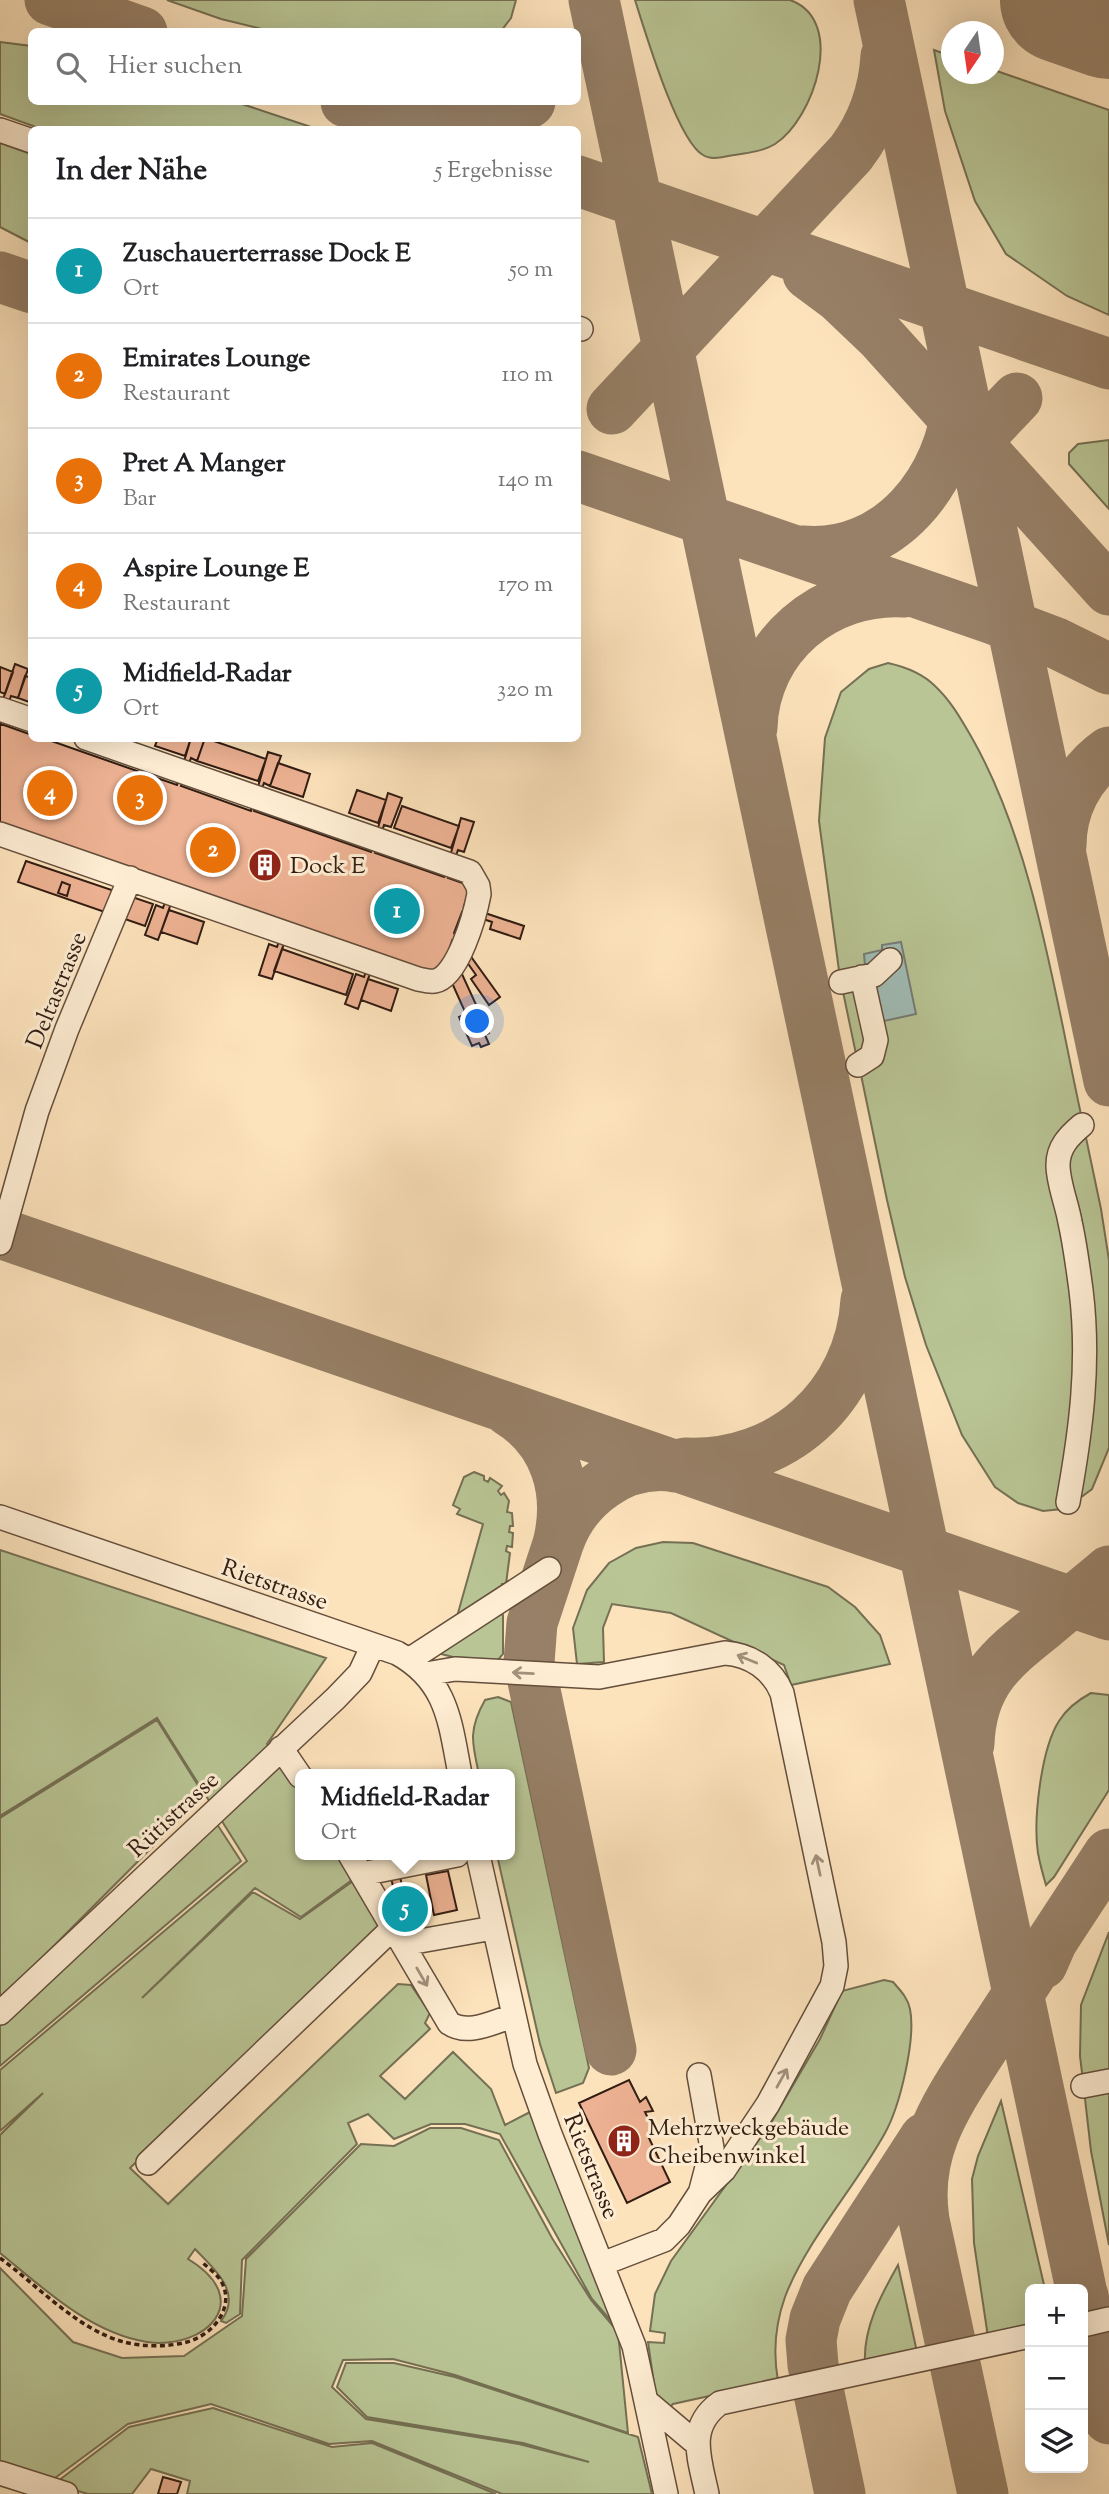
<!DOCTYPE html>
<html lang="de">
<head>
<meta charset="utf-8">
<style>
	:root { --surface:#fff; --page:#f2f2f2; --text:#202124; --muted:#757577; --line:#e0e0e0; --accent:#8f2418 }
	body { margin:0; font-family:"Sorts Mill Goudy",serif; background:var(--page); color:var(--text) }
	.controls { position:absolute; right:21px; bottom:21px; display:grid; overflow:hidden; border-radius:10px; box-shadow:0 7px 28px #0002 }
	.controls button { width:63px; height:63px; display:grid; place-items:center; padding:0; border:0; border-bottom:2px solid var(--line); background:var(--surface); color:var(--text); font:35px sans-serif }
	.compass { position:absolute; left:941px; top:21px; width:63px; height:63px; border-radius:50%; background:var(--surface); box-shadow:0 7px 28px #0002; rotate:193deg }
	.you { position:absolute; left:478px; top:1022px; width:24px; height:24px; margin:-18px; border:5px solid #fff; border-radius:50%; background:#1a73e8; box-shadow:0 0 0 10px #1a73e833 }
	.badge { display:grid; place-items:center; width:46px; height:46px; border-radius:50%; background:var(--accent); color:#fff; font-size:23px; font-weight:700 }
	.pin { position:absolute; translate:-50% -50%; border:4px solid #fff; box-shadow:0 2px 7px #0006 }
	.popup { position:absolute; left:295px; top:1769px; width:220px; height:91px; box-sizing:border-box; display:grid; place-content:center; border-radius:10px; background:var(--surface); filter:drop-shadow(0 2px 5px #0005); font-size:23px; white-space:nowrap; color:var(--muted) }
	.popup b { font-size:26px; color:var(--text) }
	.popup::after { content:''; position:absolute; left:50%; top:100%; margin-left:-14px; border:14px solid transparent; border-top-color:var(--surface) }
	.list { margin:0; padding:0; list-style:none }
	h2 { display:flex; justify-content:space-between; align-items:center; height:91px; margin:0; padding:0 28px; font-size:30px }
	h2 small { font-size:23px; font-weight:400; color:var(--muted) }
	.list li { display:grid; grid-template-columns:46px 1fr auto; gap:21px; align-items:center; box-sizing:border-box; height:105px; padding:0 28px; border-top:2px solid var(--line) }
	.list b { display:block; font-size:26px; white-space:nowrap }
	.list p { margin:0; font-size:23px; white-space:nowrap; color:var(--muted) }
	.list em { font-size:23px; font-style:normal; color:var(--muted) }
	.icon { flex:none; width:38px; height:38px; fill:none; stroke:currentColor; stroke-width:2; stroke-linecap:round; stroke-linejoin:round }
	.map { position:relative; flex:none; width:1109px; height:2494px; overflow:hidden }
	.search { position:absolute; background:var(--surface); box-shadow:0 7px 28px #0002; left:28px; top:28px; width:553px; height:77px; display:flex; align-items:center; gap:18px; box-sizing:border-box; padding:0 24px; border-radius:10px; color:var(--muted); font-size:26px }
	.panel { position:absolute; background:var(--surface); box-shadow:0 7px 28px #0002; left:28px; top:126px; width:553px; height:616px; border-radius:10px }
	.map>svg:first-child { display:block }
	.green { fill:#b9c595; stroke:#757054; stroke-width:2 }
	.water { fill:#a1bdb7; stroke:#747d75; stroke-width:2 }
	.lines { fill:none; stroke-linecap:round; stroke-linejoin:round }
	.taxiway { stroke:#978067; stroke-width:51 }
	.runway { stroke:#978067; stroke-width:126 }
	.building { fill:#edb293; stroke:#311c12; stroke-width:2 }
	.minor-casing { stroke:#644e3c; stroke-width:26 }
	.path { stroke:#311c12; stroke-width:3.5; stroke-dasharray:5 3.5; stroke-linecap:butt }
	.minor { stroke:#feedd3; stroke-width:23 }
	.oneway { stroke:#a28f7c }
	.labels { text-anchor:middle; stroke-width:6; stroke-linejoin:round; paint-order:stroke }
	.poi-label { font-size:24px; fill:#311c12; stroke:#feedd3; text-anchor:start }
	.street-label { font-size:24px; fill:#311c12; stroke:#feedd3 }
</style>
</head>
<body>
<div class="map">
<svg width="1109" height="2494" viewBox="0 0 1109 2494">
	<rect width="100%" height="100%" fill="#fde3bc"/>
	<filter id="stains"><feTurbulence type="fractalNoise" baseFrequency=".00286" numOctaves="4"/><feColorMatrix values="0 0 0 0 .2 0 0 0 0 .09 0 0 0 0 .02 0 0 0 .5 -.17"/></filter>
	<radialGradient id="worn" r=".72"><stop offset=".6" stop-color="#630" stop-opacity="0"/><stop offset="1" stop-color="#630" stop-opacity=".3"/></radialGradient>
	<!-- green -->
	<path class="green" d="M167 0H516L511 18 501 31H270L221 19Z
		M635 0H790C847 20 814 119 775 144 764 151 748 153 734 155 725 156 712 161 703 155 677 140 645 31 635 0Z
		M0 42 31 46 32 102H236L317 129 44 130 0 114Z
		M934 50 951 56V74H993L994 70 1109 110V315L1067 296 1006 254 975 201 945 111Z
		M0 143 31 154V243L0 227Z
		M1109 440V509L1069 464V453L1078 444Z
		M888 663C906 667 922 673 935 686 951 701 961 719 972 738 1034 847 1055 996 1082 1119L1059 1141 1080 1334 1062 1509 1043 1511 1018 1503 995 1487 962 1435 926 1345 905 1277 887 1200 860 1070 878 962 840 978 819 821 825 738 841 692 869 669Z
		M842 987 855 988 871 1037 857 1059Z
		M1085 1133 1101 1209 1109 1260V1448L1092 1489 1080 1498 1075 1226 1067 1147Z
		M474 1472 484 1476V1480L488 1482 490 1478 502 1486 498 1491 501 1495 504 1493 509 1501 507 1512 512 1513 513 1526H510L509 1532 513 1533 512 1547 507 1546 506 1551 510 1553 506 1584H502L499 1595 464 1615 458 1613 483 1524 457 1514 460 1509 453 1505 464 1477Z
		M663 1542 693 1543 828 1587 855 1607 880 1635 890 1664 791 1685 784 1665 671 1613 612 1604 603 1628 604 1662 577 1664 573 1628 587 1590 609 1563 636 1548Z
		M0 1550 326 1658 267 1744 300 1793V1855H341L356 1877 301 1917 255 1888 142 1998 253 1892 300 1919 356 1879 384 1922 380 1930 130 2168 168 2204 398 1984 411 1985 430 2013 425 2023 430 2029 380 2076 405 2099 453 2052 491 2089 505 2125 530 2112 613 2323 592 2299 500 2134 465 2124H431L394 2139 368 2114 348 2123 357 2144 242 2260 240 2314 226 2323 221 2321C243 2292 214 2269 195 2249L188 2259C256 2300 206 2350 147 2342 90 2333 43 2288 0 2253V2135L43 2093 0 2131V2070L247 1861 157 1718 0 1816Z
		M497 1612 503 1615V1654L497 1661 453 1657 441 1654 442 1649Z
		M1091 1693 1109 1695V1790L1054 1877 1046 1885C1043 1875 1040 1864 1038 1853 1033 1820 1041 1749 1059 1721 1067 1708 1078 1700 1091 1693Z
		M498 1697 511 1702 589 2068 583 2083 556 2093 540 2044 497 1855H510V1774H479C472 1743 468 1730 485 1700Z
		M157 1720 204 1795 0 2000V1818Z
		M213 1818 241 1861 0 2066V2019Z
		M1109 1932V2075L1083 2081 1080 2056 1081 2005Z
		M884 1980 893 1982C900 1990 908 1998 910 2009 916 2039 900 2106 885 2133 856 2186 806 2241 785 2297 775 2325 773 2353 778 2381L673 2404 670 2407 656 2398 648 2342 664 2343 665 2333 650 2331 655 2294 671 2261 771 2123 820 2039 842 1991Z
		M1109 2086V2245L1091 2151 1084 2090Z
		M1001 2101 1045 2289H1030V2328L988 2337 974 2243 972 2179 978 2156Z
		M430 2128H461L499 2140 552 2238 591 2300 618 2332 628 2433 455 2375 393 2359 343 2360 332 2387 366 2419 519 2444 589 2462 523 2443 367 2417 337 2387 346 2363H394L455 2377 638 2437 652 2494H502L372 2441 329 2444 211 2404 128 2424 51 2481 0 2463V2268L73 2342 122 2358 184 2356 242 2316 246 2259 361 2144 394 2146Z
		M898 2265 917 2352 865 2363C863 2328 881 2295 898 2265Z
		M213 2408 332 2447 372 2443 496 2494H187L190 2481 151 2469 132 2494H88L54 2484 129 2427Z"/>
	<!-- water -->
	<path class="water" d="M901 942 916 1014 870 1024 864 954 882 950V945Z"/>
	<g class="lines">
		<!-- taxiway -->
		<path class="taxiway" d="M50 0 142 32
			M594 0 1081 2289
			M879 0 1109 1081
			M1096 0 1109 2
			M346 102 427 130
			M401 121C446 134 491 129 530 102
			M578 181 1109 364
			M808 274 839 297 880 336 1109 590
			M0 277 32 288
			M612 409 851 153C872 125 884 91 886 56
			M956 462 1017 398
			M578 476 993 619 1054 642 1109 669
			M802 551C890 559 952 479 958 398
			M752 728C754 646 825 587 905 592
			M1061 846C1061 809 1078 774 1109 752
			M0 1233 1109 1615
			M509 1411C556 1440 571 1492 558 1544 574 1496 623 1458 676 1467
			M685 1463C782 1467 860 1398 866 1300
			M558 1544 532 1623 529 1662 611 2050
			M969 1744C971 1682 1001 1659 1045 1624 1066 1606 1088 1589 1109 1571
			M1042 1964 1052 1941 1109 1854
			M1083 2296 1109 2419
			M840 2494 813 2365 811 2340 815 2319 827 2289 925 2138
			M983 2494 924 2220C913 2148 949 2101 986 2043 1010 2007 1033 1971 1056 1935"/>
		<!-- runway -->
		<path class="runway" d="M1063 0 1109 16"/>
	</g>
	<!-- building -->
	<path class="building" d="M15 664 28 669 18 698 11 696 1 724 32 735V738H43L177 785 191 738H205L197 761 191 758 181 786 251 811 268 752 281 756 270 786 264 783 254 811 371 852 388 793 402 798 391 827 384 825 375 853 444 877 461 818 474 822 464 852 458 850 448 878 471 886 464 906 524 926 520 939 490 929 492 922 462 912 454 933 500 997 489 1005 471 979 476 975 452 941 448 953 456 961 489 1033 485 1035 489 1044 481 1047 479 1043 472 1046 459 1017 466 1014 444 965 440 975 377 953 358 1009 345 1004 356 974 364 977 373 951 291 923 272 979 259 975 269 944 277 947 286 921 178 884 158 940 145 935 156 905 163 908 172 882 0 823V708Z
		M0 667 13 672 5 694 0 692Z
		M25 676 32 678V703L18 698Z
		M158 738H191L185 756 155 746Z
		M205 738 266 759 258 781 197 761Z
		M278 763 310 774 303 797 270 786Z
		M357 790 386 800 378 823 349 813Z
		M402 806 459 826 451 848 394 828Z
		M26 861 153 904 145 926 18 882Z
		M62 882 70 885 67 896 58 893Z
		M169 910 204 922 197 944 161 932Z
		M282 949 353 974 346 995 274 971Z
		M368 979 398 989 391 1011 361 1000Z
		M448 1871 457 1910 434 1915 426 1875Z
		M400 1876 404 1897 396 1898 391 1878Z
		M405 1901 413 1909 405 1917 397 1909Z
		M629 2080 640 2102 646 2097 653 2111 645 2112 655 2133 648 2136 670 2182 627 2203 579 2103Z
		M163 2477 181 2482 177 2494H158Z"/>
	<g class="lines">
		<defs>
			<path id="minor" d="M0 130 32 141
				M578 328 581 329
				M0 709 32 720
				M0 834 418 979C423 980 430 982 435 981 458 977 475 915 479 894L478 886 470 872 86 738
				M841 982 874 975 890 960
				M858 1065 872 1056 876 1040 862 977
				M0 1243 37 1111 67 1029 130 878
				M1068 1502C1081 1431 1090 1363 1081 1290 1078 1268 1075 1244 1070 1222 1067 1204 1058 1183 1058 1165 1058 1147 1069 1136 1082 1125
				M0 1517 397 1653C448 1681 450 1723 460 1774
				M409 1660 549 1569
				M426 1674 455 1669 599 1677 725 1653C751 1655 772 1669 782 1693L834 1942 836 1966 832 1986 768 2104 724 2170 700 2193 679 2225 664 2240 602 2264
				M281 1748 300 1776
				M350 1855 449 2023C468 2036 493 2022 513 2016
				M478 1855 525 2064 550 2134 634 2346 666 2494
				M362 1874 457 1855
				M403 1944 493 1928
				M0 2013 336 1698 360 1673 373 1645
				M699 2075 712 2148 701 2190
				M1083 2086 1109 2081
				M148 2163 394 1927
				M1083 2325 1109 2319
				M646 2401 697 2444
				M0 2473 66 2494
				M707 2494C700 2460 686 2427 720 2403L1030 2336"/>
		</defs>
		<!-- minor casing -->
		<use href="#minor" class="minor-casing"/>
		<!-- path -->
		<path class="path" d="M0 2258C37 2285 78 2330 124 2342 143 2347 168 2347 187 2342 213 2335 236 2307 221 2281 217 2274 208 2268 202 2262"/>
		<!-- minor -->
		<use href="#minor" class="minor"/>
	</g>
	<!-- one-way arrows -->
	<defs><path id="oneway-shaft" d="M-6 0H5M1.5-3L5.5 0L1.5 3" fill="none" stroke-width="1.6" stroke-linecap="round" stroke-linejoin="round" transform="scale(1.75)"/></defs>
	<g class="oneway">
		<use href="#oneway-shaft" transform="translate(747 1659) rotate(-158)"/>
		<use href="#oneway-shaft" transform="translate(523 1673) rotate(-177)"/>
		<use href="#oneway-shaft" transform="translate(818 1865) rotate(-102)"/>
		<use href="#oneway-shaft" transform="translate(422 1977) rotate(60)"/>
		<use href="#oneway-shaft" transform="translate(782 2078) rotate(-61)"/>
	</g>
	<!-- icons -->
	<defs>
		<symbol id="building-disc" viewBox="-11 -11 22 22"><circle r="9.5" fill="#8f2418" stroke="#feedd3"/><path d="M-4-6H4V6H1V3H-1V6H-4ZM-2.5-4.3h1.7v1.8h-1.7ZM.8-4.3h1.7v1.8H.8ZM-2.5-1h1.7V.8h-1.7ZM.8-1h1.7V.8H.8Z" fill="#fff"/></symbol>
	</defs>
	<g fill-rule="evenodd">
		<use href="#building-disc" x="246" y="846" width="38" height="38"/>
		<use href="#building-disc" x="605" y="2122" width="38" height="38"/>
	</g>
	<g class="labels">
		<!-- poi labels -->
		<g class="poi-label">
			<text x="290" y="873">Dock E</text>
			<text x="648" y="2135">Mehrzweckgebäude<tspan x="648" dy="28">Cheibenwinkel</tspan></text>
		</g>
		<!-- street labels -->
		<g class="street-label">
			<text transform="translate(56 990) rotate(-68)" y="8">Deltastrasse</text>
			<text transform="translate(275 1584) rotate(19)" y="8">Rietstrasse</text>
			<text transform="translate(173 1814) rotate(-43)" y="8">Rütistrasse</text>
			<text transform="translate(592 2166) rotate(68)" y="8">Rietstrasse</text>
		</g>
	</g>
	<rect width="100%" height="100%" filter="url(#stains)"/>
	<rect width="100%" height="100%" fill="url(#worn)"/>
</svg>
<div class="controls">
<button>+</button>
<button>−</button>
<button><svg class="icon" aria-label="layers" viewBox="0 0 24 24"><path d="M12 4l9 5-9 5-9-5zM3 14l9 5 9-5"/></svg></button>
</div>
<svg class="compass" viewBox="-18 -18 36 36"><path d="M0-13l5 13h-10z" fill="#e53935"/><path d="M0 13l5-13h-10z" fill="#757577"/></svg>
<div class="you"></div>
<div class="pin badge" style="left:397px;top:911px;background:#0f9aa8">1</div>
<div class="pin badge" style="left:213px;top:850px;background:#e8710a">2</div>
<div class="pin badge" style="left:140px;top:798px;background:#e8710a">3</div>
<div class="pin badge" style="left:50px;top:793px;background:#e8710a">4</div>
<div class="pin badge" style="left:405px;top:1909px;background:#0f9aa8">5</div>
<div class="popup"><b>Midfield-Radar</b>Ort</div>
<div class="search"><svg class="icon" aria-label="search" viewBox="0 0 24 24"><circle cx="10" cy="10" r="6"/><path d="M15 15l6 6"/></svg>Hier suchen</div>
<section class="panel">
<h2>In der Nähe<small>5 Ergebnisse</small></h2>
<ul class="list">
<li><span class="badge" style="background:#0f9aa8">1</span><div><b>Zuschauerterrasse Dock E</b><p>Ort</p></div><em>50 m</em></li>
<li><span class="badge" style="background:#e8710a">2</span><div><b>Emirates Lounge</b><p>Restaurant</p></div><em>110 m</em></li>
<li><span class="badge" style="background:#e8710a">3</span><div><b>Pret A Manger</b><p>Bar</p></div><em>140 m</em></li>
<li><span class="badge" style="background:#e8710a">4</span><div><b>Aspire Lounge E</b><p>Restaurant</p></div><em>170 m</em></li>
<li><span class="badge" style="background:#0f9aa8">5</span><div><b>Midfield-Radar</b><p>Ort</p></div><em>320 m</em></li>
</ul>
</section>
</div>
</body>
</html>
